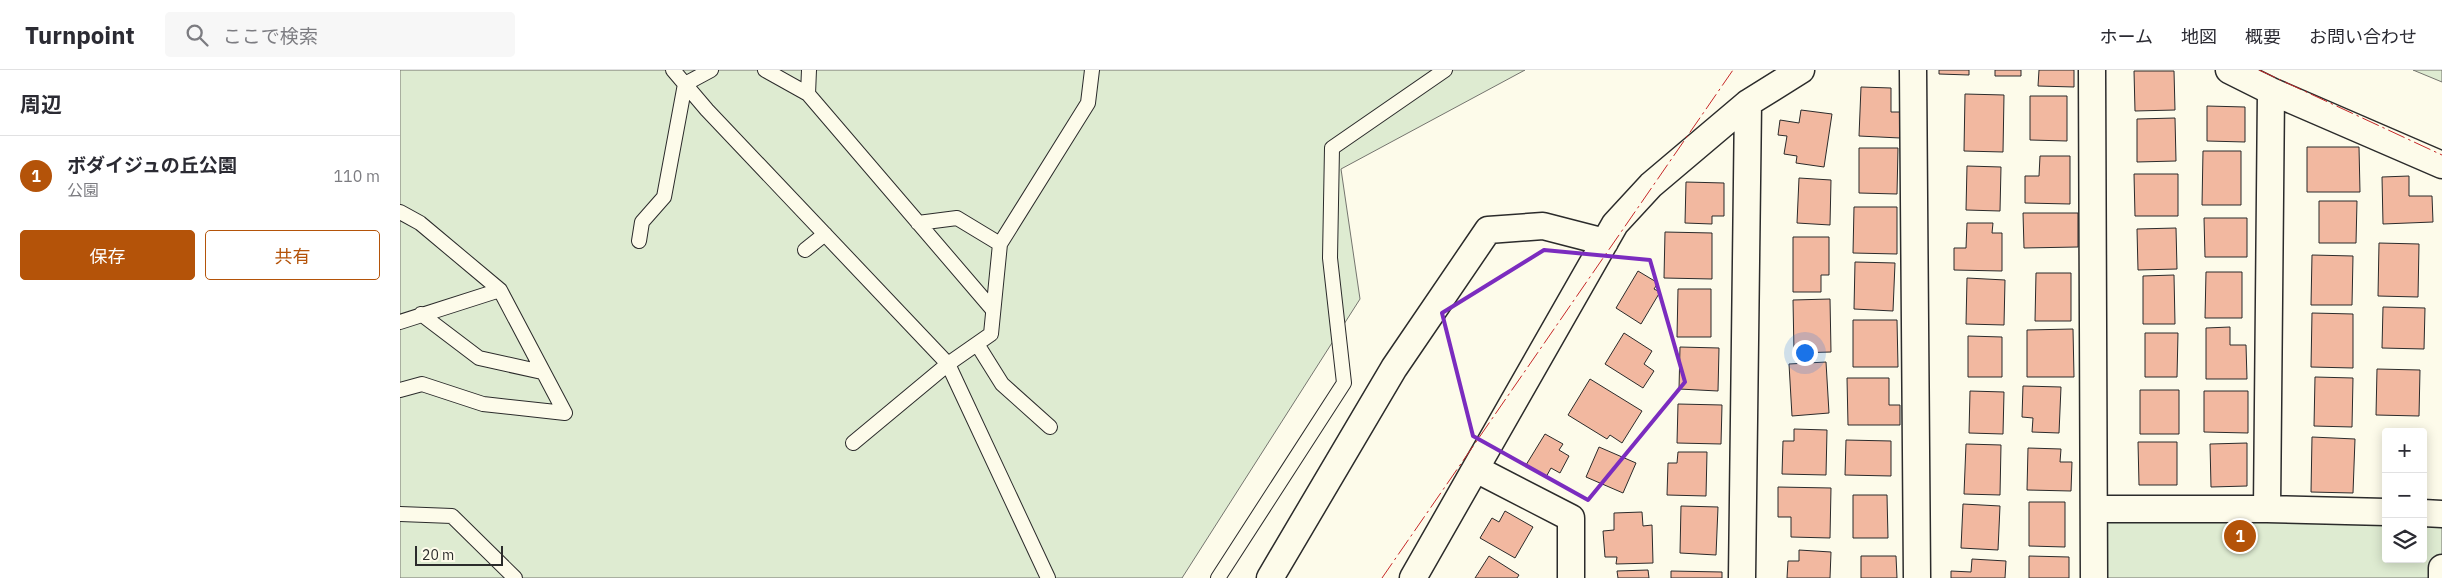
<!DOCTYPE html>
<html lang="ja">
<head>
<meta charset="utf-8">
<style>
	:root { --surface:#fff; --page:#f7f7f7; --text:#2b2b33; --muted:#7c7c81; --line:#e1e1e2; --accent:#b45309 }
	body { margin:0; font-family:"IBM Plex Sans","Noto Sans JP",sans-serif; background:var(--page); color:var(--text) }
	.controls { position:absolute; right:15px; bottom:15px; display:grid; overflow:hidden; border-radius:5px; box-shadow:0 2px 12px #0003 }
	.controls button { width:45px; height:45px; display:grid; place-items:center; padding:0; border:0; border-bottom:1px solid var(--line); background:var(--surface); color:var(--text); font:25px sans-serif }
	.scale { position:absolute; left:15px; bottom:12px; width:88px; box-sizing:border-box; padding-left:5px; border:2px solid #2b2b2b; border-top:0; font-size:14px; line-height:18px; white-space:nowrap; color:#2b2b2b; -webkit-text-stroke:4px #fdfbea; paint-order:stroke }
	.you { position:absolute; left:1404px; top:282px; width:18px; height:18px; margin:-12px; border:4px solid #fff; border-radius:50%; background:#1a73e8; box-shadow:0 0 0 8px #1a73e833 }
	.badge { display:grid; place-items:center; width:32px; height:32px; border-radius:50%; background:var(--accent); color:#fff; font-size:16px; font-weight:700 }
	.pin { position:absolute; translate:-50% -50%; border:2px solid #fff; box-shadow:0 1px 5px #0006 }
	.list { margin:0; padding:0; list-style:none }
	h2 { display:flex; justify-content:space-between; align-items:center; height:65px; margin:0; padding:0 20px; font-size:21px }
	h2 small { font-size:16px; font-weight:400; color:var(--muted) }
	.list li { display:grid; grid-template-columns:32px 1fr auto; gap:15px; align-items:center; box-sizing:border-box; height:80px; padding:0 20px; border-top:1px solid var(--line) }
	.list b { display:block; font-size:19px; white-space:nowrap }
	.list p { margin:0; font-size:16px; white-space:nowrap; color:var(--muted) }
	.list em { font-size:16px; font-style:normal; color:var(--muted) }
	.actions { display:flex; gap:10px; padding:15px 20px }
	.actions a { flex:1; padding:11px 0; border:1px solid var(--accent); border-radius:5px; text-align:center; font-size:18px; color:var(--accent) }
	.actions .main { background:var(--accent); color:#fff }
	.icon { flex:none; width:28px; height:28px; fill:none; stroke:currentColor; stroke-width:2; stroke-linecap:round; stroke-linejoin:round }
	.map { position:relative; flex:none; width:2042px; height:508px; overflow:hidden }
	header { display:flex; align-items:center; gap:30px; box-sizing:border-box; height:70px; padding:0 25px; background:var(--surface); border-bottom:1px solid var(--line) }
	header strong { font-size:24px }
	nav { display:flex; gap:28px; margin-inline-start:auto; font-size:18px }
	.search { width:350px; height:45px; background:var(--page); display:flex; align-items:center; gap:12px; box-sizing:border-box; padding:0 18px; border-radius:5px; color:var(--muted); font-size:19px }
	main { display:flex }
	aside { flex:1; background:var(--surface) }
	.map>svg:first-child { display:block }
	.green { fill:#deebd1; stroke:#74746e }
	.building { fill:#f2b8a0; stroke:#2b2b2b }
	.lines { fill:none; stroke-linecap:round; stroke-linejoin:round }
	.lane-casing { stroke:#2b2b2b; stroke-width:16 }
	.street-casing { stroke:#2b2b2b; stroke-width:29 }
	.lane { stroke:#fdfbea; stroke-width:14 }
	.street { stroke:#fdfbea; stroke-width:26 }
	.power { stroke:#c62828; stroke-width:1; stroke-dasharray:18 4 2.5 4; stroke-linecap:butt }
	.marked { fill:none; stroke:#7b2cbf; stroke-width:4; stroke-linejoin:round }
</style>
</head>
<body>
<header>
<strong>Turnpoint</strong>
<div class="search"><svg class="icon" aria-label="search" viewBox="0 0 24 24"><circle cx="10" cy="10" r="6"/><path d="M15 15l6 6"/></svg>ここで検索</div>
<nav><a>ホーム</a><a>地図</a><a>概要</a><a>お問い合わせ</a></nav>
</header>
<main>
<aside>
<h2>周辺<small></small></h2>
<ul class="list">
<li><span class="badge">1</span><div><b>ボダイジュの丘公園</b><p>公園</p></div><em>110 m</em></li>
</ul>
<div class="actions"><a class="main">保存</a><a>共有</a></div>
</aside>
<div class="map">
<svg width="2042" height="508" viewBox="0 0 2042 508">
	<rect width="100%" height="100%" fill="#fdfbea"/>
	<!-- green -->
	<path class="green" d="M0 0H1125L941 99 960 229 782 508H0Z
		M2013 0H2042V12Z
		M1694 439 1986 442V489H2023V443L2042 444V508H1694Z"/>
	<!-- building -->
	<path class="building" d="M1539 0H1569V5L1539 4Z
		M1595 0H1621V6H1595Z
		M1639 0H1674V17L1638 16Z
		M1734 1H1774L1775 40 1735 41Z
		M1461 17 1491 18V42H1501L1500 68 1459 66Z
		M1565 24 1604 25 1603 82 1564 81Z
		M1630 26H1667V71L1630 70Z
		M1807 36 1845 37V72L1807 71Z
		M1401 40 1432 44 1424 97 1396 93 1397 86 1384 84 1387 66 1378 65 1380 50 1399 53Z
		M1775 48 1776 91 1737 92V49Z
		M1907 77H1959L1960 122H1907Z
		M1459 78H1498L1497 124 1459 123Z
		M1803 81H1841V135H1802Z
		M1640 86H1670V134L1625 133V106H1639Z
		M1567 96 1601 97 1600 141 1566 140Z
		M1734 104H1778V146H1735Z
		M2009 106V126H2032L2033 152 1983 154 1982 107Z
		M1399 108 1431 110 1430 155 1397 153Z
		M1286 112 1324 113V146H1312V154L1285 153Z
		M1919 131H1957L1956 173H1919Z
		M1454 137H1497V184L1453 183Z
		M1623 143H1678V177L1624 178Z
		M1804 148H1847V187H1805Z
		M1567 153H1593L1592 163H1602V201L1554 200V178H1566Z
		M1776 158 1777 199 1738 200 1737 159Z
		M1265 162 1312 163V209L1264 208Z
		M1393 167H1429V205H1421V222H1393Z
		M1979 173 2019 174 2018 227 1978 226Z
		M1912 185 1953 186 1952 235H1911Z
		M1455 192 1495 193 1493 241 1454 239Z
		M1238 201 1258 213 1254 219 1260 222 1241 254 1216 238Z
		M1806 202H1842V248H1805Z
		M1636 203H1671V251H1635Z
		M1774 205 1775 254H1743V206Z
		M1567 208 1605 210 1604 255 1566 254Z
		M1278 219H1311V267H1277Z
		M1430 229 1431 282 1394 283 1393 230Z
		M1983 237 2025 238 2024 279 1982 278Z
		M1912 243 1953 244V298L1911 297Z
		M1453 250H1497L1498 297H1453Z
		M1830 257V275H1846L1847 309H1806V258Z
		M1673 259 1674 307H1627V260Z
		M1224 263 1252 281 1244 294 1254 301 1243 318 1205 294Z
		M1745 263H1778L1777 307H1745Z
		M1568 266 1602 267V307H1568Z
		M1280 277 1319 278 1318 321 1279 319Z
		M1426 292 1429 343 1392 346 1389 294Z
		M1977 299 2020 300 2019 346 1976 345Z
		M1915 307 1953 308 1952 357 1914 356Z
		M1447 308H1489V335H1500V355H1448Z
		M1190 309 1242 341 1222 373 1210 365 1207 369 1168 345Z
		M1623 316 1661 317 1659 363 1632 362 1633 348 1622 347Z
		M1740 320H1779V364H1740Z
		M1570 321 1604 322 1603 364 1569 363Z
		M1804 321H1848V363L1804 362Z
		M1278 334 1322 335 1321 374 1277 373Z
		M1394 359 1427 360 1426 405 1382 404 1383 371H1394Z
		M1145 364 1163 374 1159 380 1169 386 1160 403 1151 398 1146 407 1126 395Z
		M1912 367 1955 369 1953 423 1911 422Z
		M1446 370 1491 371V406L1445 405Z
		M1738 372H1777V415H1739Z
		M1847 373V416L1811 417 1810 374Z
		M1566 374 1601 375 1600 425 1564 424Z
		M1199 377 1236 393 1223 423 1186 407Z
		M1628 378 1661 379 1660 392H1672L1671 421 1627 420Z
		M1278 382H1307L1306 426 1267 425 1268 393H1277Z
		M1378 417 1431 418 1430 468 1391 467V447H1378Z
		M1453 425H1487L1488 468H1453Z
		M1629 432H1665V477L1629 476Z
		M1563 434 1600 436 1598 480 1561 478Z
		M1281 436 1318 437 1316 485 1280 483Z
		M1105 441 1133 457 1115 488 1080 468 1092 448 1099 452Z
		M1242 442 1243 456 1252 455 1253 493 1216 494 1217 487H1205L1203 461 1214 460V443Z
		M1399 480 1431 482 1430 508H1387L1388 491H1399Z
		M1089 486 1119 505 1117 508H1075Z
		M1461 486H1496L1497 508H1461Z
		M1629 486 1669 487V508H1629Z
		M1572 489 1606 491 1605 508H1551V501L1571 502Z
		M1248 500 1249 508H1218L1217 501Z
		M1271 501 1322 502V508H1271Z"/>
	<g class="lines">
		<defs>
			<path id="lane" d="M273 0 307 40 548 294 648 508
				M365 0 408 24
				M409 0 408 24 593 240
				M0 142 20 153 100 220 165 343 83 334 22 314 0 320
				M518 153 557 148 600 174
				M239 171 242 152 264 127 285 14 311 0
				M405 180 425 164
				M21 244 79 288 142 302
				M0 252 100 220
				M577 274 602 314 650 357
				M453 373 548 294 591 264 600 174 688 33 692 0
				M0 444 52 446 115 508
				M818 508 944 313 930 188 932 78 1045 0"/>
			<path id="street" d="M1513 0 1517 508
				M1692 0 1694 508
				M1829 0 1871 21 2042 95
				M1076 399 1171 448V508
				M1694 439H1867L1986 442
				M1867 439 1871 21
				M2023 443 2042 444
				M870 508 994 298 1088 160 1143 156 1205 172
				M1013 508 1215 154 1251 115 1348 33 1401 0
				M1342 508 1348 33
				M2042 508V498"/>
		</defs>
		<!-- lane casing -->
		<use href="#lane" class="lane-casing"/>
		<!-- street casing -->
		<use href="#street" class="street-casing"/>
		<!-- lane -->
		<use href="#lane" class="lane"/>
		<!-- street -->
		<use href="#street" class="street"/>
		<!-- power -->
		<path class="power" d="M1859 0 2042 85
			M982 508 1333 0"/>
	</g>
	<!-- marked area -->
	<path class="marked" d="M1144 180 1250 190 1285 312 1188 430 1073 366 1042 243Z"/>
</svg>
<div class="controls">
<button>+</button>
<button>−</button>
<button><svg class="icon" aria-label="layers" viewBox="0 0 24 24"><path d="M12 4l9 5-9 5-9-5zM3 14l9 5 9-5"/></svg></button>
</div>
<div class="scale">20 m</div>
<div class="you"></div>
<div class="pin badge" style="left:1840px;top:466px">1</div>
</div>
</main>
</body>
</html>
